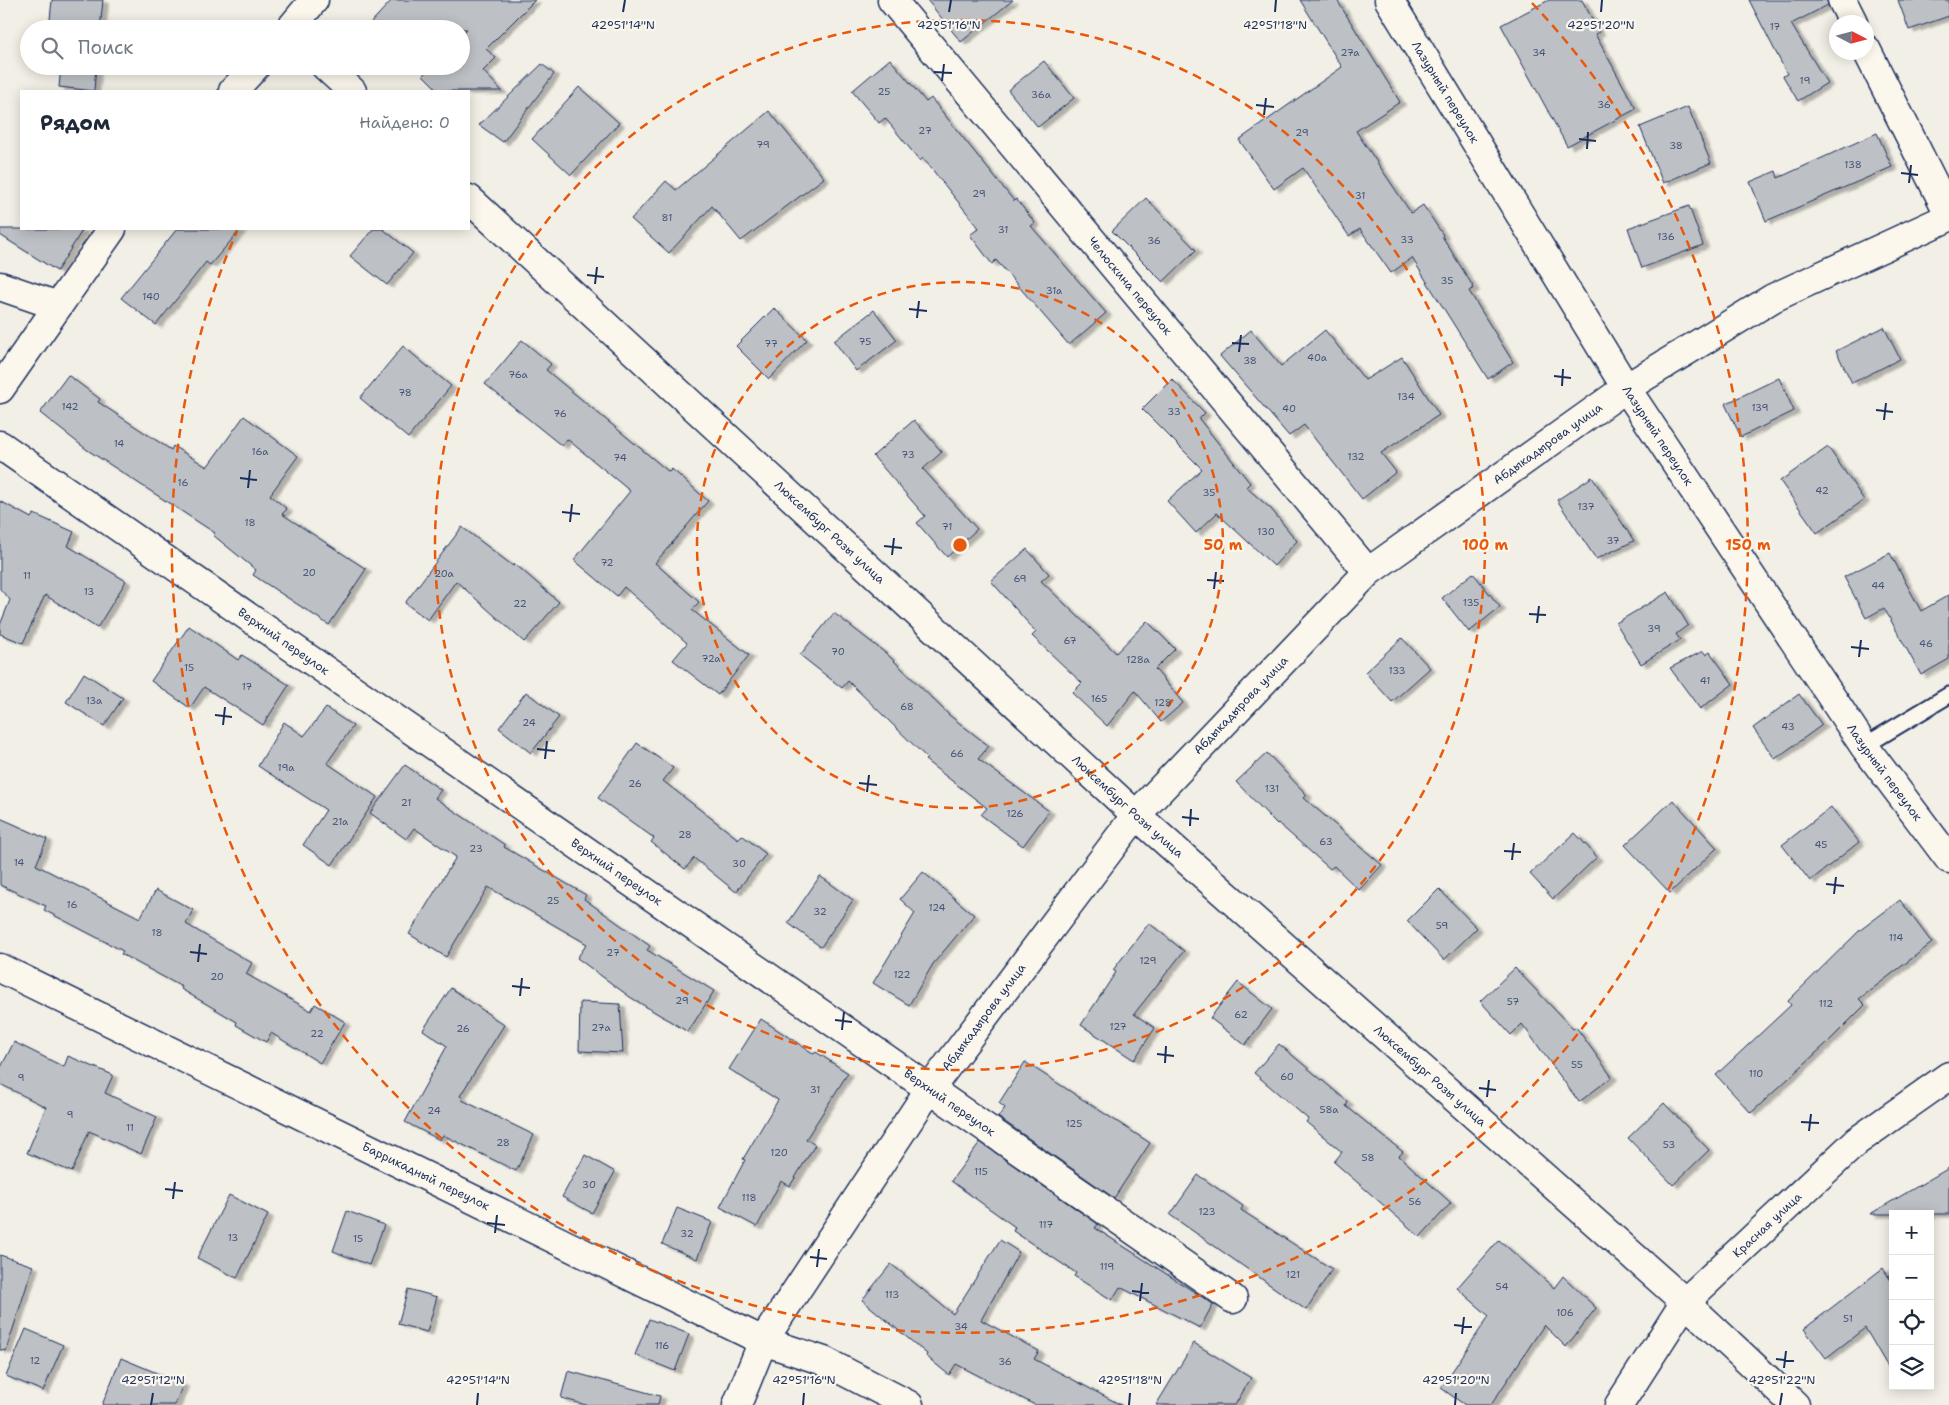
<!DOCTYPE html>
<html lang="ru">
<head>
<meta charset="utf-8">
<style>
	:root { --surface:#fff; --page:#f2f2f3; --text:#1f2937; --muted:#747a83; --line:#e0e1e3 }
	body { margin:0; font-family:"Shantell Sans",sans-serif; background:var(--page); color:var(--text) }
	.controls { position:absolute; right:15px; bottom:15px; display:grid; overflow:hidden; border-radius:0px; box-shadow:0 2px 12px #0003 }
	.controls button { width:45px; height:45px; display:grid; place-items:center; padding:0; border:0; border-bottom:1px solid var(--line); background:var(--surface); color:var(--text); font:25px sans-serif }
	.compass { position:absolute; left:1829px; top:15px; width:45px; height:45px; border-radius:50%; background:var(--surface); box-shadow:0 2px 12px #0003; rotate:96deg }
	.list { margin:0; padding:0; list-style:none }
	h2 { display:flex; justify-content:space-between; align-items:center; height:65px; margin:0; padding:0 20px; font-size:21px }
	h2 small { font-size:16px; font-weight:400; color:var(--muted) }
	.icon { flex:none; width:28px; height:28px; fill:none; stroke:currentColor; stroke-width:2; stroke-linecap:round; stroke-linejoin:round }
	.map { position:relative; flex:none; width:1949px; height:1405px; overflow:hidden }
	.search { position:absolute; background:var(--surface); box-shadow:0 2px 12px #0003; left:20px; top:20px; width:450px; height:55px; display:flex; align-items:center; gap:12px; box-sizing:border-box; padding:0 18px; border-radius:28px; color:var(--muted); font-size:19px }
	.panel { position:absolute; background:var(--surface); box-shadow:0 2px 12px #0003; left:20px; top:90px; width:450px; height:140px; border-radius:0px }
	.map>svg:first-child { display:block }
	.building { fill:#bdc0c4; stroke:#1b2f5e; filter:url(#shadow) }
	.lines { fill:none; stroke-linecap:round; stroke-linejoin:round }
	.lane-casing { stroke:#1b2f5e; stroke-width:19 }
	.street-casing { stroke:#1b2f5e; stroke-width:31 }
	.lane { stroke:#fbf7ec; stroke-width:15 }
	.street { stroke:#fbf7ec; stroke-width:28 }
	.ticks { fill:none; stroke:#1b2f5e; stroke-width:2 }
	.ring { fill:none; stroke:#e8590c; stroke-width:2.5; stroke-dasharray:9 6 }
	.labels { text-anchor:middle; stroke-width:4.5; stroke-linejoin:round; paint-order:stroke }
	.number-label { font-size:10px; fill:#445378 }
	.street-label { font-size:12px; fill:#1b2f5e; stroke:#fbf7ec }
	.ticks-label { font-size:12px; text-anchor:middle; fill:#1b2f5e; stroke:#fbf7ec; stroke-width:4.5; stroke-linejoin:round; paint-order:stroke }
	.centre { fill:#e8590c; stroke:#fbf7ec; stroke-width:2.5 }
	.ring-label { font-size:15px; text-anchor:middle; font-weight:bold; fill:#e8590c; stroke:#fbf7ec; stroke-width:4.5; stroke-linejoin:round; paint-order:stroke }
</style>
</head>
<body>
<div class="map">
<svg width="1949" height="1405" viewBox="0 0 1949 1405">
	<defs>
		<filter id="shadow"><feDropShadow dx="5.5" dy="3" stdDeviation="1" flood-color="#0004"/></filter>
	</defs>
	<rect width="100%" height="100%" fill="#f2efe6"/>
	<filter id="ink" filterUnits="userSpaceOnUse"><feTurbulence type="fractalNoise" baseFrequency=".02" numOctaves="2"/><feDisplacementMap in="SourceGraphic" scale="10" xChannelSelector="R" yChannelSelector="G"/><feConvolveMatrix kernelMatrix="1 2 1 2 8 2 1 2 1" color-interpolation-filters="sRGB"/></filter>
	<g filter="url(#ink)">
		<!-- building -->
		<path class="building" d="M52 0H103L100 29H49Z
			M392 0H535L486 49 496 58 483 71 502 91H439L423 75 431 66H461V35L467 29H365Z
			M927 0H1013L961 42Z
			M1300 0H1337L1400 102 1356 131 1411 213 1423 205 1443 235 1442 236 1474 288 1469 291 1513 362 1488 379 1412 258 1391 273 1360 229 1349 236 1303 168 1274 189 1239 140 1342 67Z
			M1549 0H1582L1599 32 1595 34 1636 109 1567 146 1501 25Z
			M1749 0H1827L1828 5 1791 24 1827 83 1798 101 1783 76 1787 74Z
			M1898 0H1949V16L1909 30Z
			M890 59 926 102 931 98 1014 201 1016 199 1035 223 1031 226 1106 313 1069 345 996 260 992 264 970 235 979 228 923 158 920 161 885 118 879 123 852 91Z
			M1044 61 1074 98 1038 127 1008 90Z
			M542 64 554 74 503 142 479 125Z
			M61 66H96L94 91 59 87Z
			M579 87 619 123 571 175 532 139Z
			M1688 107 1711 163 1663 183 1640 127Z
			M769 111 824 178 741 241 712 206 669 253 631 219 666 181 676 190Z
			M1877 133 1892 167 1766 221 1750 182 1776 171 1778 178Z
			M1146 198 1196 250 1163 282 1112 231Z
			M1689 206 1703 245 1642 268 1628 228Z
			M0 229H83L57 271 0 235Z
			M177 229H241L210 265 206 262 156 325 121 298Z
			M373 229H383L413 253 387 285 350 256Z
			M774 308 807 340 769 379 736 346Z
			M874 310 897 340 856 371 834 341Z
			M1884 327 1900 359 1852 383 1836 351Z
			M1251 330 1281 366 1325 330 1365 380 1402 357 1439 415 1381 453 1396 472 1362 499 1304 425 1289 436 1220 356Z
			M522 340 551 364 546 370 669 472 672 469 708 501 655 563 699 602 692 610 749 655 718 695 673 660 687 643 624 587 617 596 574 560 630 491 567 439 562 446 485 384Z
			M403 346 451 386 408 438 360 398Z
			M68 375 100 399 98 402 171 450 173 446 207 467 244 416 298 456 270 495 287 509 282 514 366 569 329 625 253 575 256 570 213 535 215 533 86 449 40 413Z
			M1779 378 1794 411 1741 437 1725 404Z
			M1172 379 1205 413 1199 419 1250 483 1246 487 1271 509 1297 541 1274 566 1217 513 1196 533 1167 501 1202 469 1142 409Z
			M914 420 942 452 923 469 977 529 947 557 917 523 925 516 873 456Z
			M1828 447 1864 500 1817 533 1780 481Z
			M1592 477 1634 541 1596 559 1557 500Z
			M0 501 31 518 34 514 74 532 68 546 126 581 97 628 45 595 23 643 0 634V625L10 600 0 589Z
			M462 527 513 566 515 564 559 602 524 642 456 581 428 620 405 603Z
			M1027 549 1049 574 1041 581 1116 653 1147 621 1175 649 1155 669 1183 703 1161 722 1135 691 1107 726 1072 693 1082 683 1032 636 1036 632 991 581Z
			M1890 553 1921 611 1949 595V659L1921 675 1884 608 1866 618 1844 577Z
			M1473 573 1500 607 1469 632 1442 598Z
			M1668 592 1688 625 1676 634 1680 640 1641 664 1616 623Z
			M834 613 888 655 949 715 989 746 978 759 1049 811 1023 846 981 815 987 808 925 760 927 758 848 681 842 688 800 655Z
			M189 626 238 660 242 655 289 685 263 725 204 687 190 708 151 681Z
			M1402 638 1430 668 1392 702 1365 672Z
			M1703 651 1706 655 1710 652 1733 684 1700 709 1670 668Z
			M84 673 123 698 104 726 66 702Z
			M526 692 559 717 531 753 499 728Z
			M1799 694 1822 725 1775 759 1753 728Z
			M326 708 353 726 327 763 377 797 332 865 303 845 326 810 258 766 284 722 304 736Z
			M637 743 673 768 663 781 738 839 742 835 766 854 736 892 694 858 685 869 651 842 654 838 598 798Z
			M1267 753 1307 795 1304 798 1382 865 1359 890 1334 866 1330 869 1278 823 1277 824 1236 782Z
			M405 765 441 790 435 798 505 845 504 847 586 895 584 899 650 946 647 950 714 991 688 1032 630 997 577 958 587 944 488 887 446 957 409 934 456 857 414 828 406 839 370 813Z
			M1673 800 1717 848 1670 893 1625 845Z
			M1831 807 1859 842 1810 881 1782 845Z
			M0 818 47 839 36 865 140 918 156 890 193 910 186 924 252 963 246 974 311 1011 315 1004 345 1022 320 1063 271 1033 266 1042 236 1025 237 1022 181 989 182 987 121 954 123 951 44 910 46 906 0 885Z
			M1575 833 1597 857 1553 899 1530 874Z
			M923 872 974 915 933 964 909 1005 873 983 915 913 900 899Z
			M820 876 853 900 821 947 788 923Z
			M1439 889 1477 928 1444 960 1407 921Z
			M1900 900 1932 943 1859 999 1865 1005 1828 1042 1751 1113 1716 1075 1791 1005 1788 1001 1859 931Z
			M1149 923 1184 951 1134 1014 1155 1028 1134 1060 1081 1025 1116 972 1113 970Z
			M1515 968 1573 1029 1576 1027 1612 1077 1579 1102 1522 1024 1511 1035 1480 1001Z
			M1238 982 1272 1009 1245 1045 1210 1018Z
			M451 988 504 1025 460 1096 463 1098 462 1100 534 1135 516 1171 443 1135 440 1140 405 1122 447 1046 423 1030Z
			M580 1002 620 1004 623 1053 579 1051Z
			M761 1019 814 1054 816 1052 848 1073 806 1139 815 1145 790 1186 781 1181 757 1227 720 1207 745 1160 743 1159 778 1100 729 1069Z
			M14 1042 64 1067 68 1056 113 1075 105 1093 157 1117 141 1154 89 1131 72 1172 27 1153 46 1107 0 1084V1069Z
			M1279 1044 1348 1102 1346 1106 1403 1152 1399 1156 1451 1203 1420 1237 1334 1162 1342 1152 1306 1122 1308 1119 1254 1073Z
			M1025 1062 1150 1143 1114 1198 998 1117 1005 1108 999 1103Z
			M1664 1103 1709 1150 1673 1185 1628 1138Z
			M980 1142 1098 1224 1095 1228 1213 1304 1200 1328 1120 1287 1112 1300 1074 1276 1076 1273 1013 1231 1015 1227 951 1181Z
			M585 1155 615 1172 592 1213 562 1197Z
			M1949 1168V1214H1870Z
			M1198 1175 1243 1206 1241 1210 1332 1269 1306 1310 1170 1215Z
			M229 1195 268 1215 237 1278 197 1258Z
			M677 1208 712 1222 697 1259 662 1244Z
			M347 1211 384 1225 369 1265 333 1251Z
			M1000 1240 1019 1252 981 1320 1039 1351 1034 1359 1121 1405H1035L956 1364 949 1375 926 1356 927 1354 862 1300 891 1264 953 1314Z
			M1499 1240 1554 1288 1563 1276 1596 1308 1566 1347 1544 1325 1491 1405H1465L1441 1388 1489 1316 1457 1288Z
			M0 1255 33 1266 6 1351 0 1350Z
			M1883 1268 1893 1284 1892 1374 1865 1328 1826 1358 1804 1329Z
			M408 1289 437 1297 427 1332 398 1324Z
			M649 1319 689 1334 675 1371 635 1355Z
			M26 1329 63 1345 43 1391 6 1376Z
			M1194 1343 1251 1378 1235 1405H1156Z
			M121 1358 183 1384 175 1405H102Z
			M568 1371 660 1396 658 1405H586L561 1398Z"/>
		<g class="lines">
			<defs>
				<path id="lane" d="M1864 746 1949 695"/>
				<g id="street">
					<path id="s1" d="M892 0 1368 572"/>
					<path id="s2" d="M1389 0 1626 388 1864 746 1949 859"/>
					<path d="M1842 0 1853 22"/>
					<path d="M290 29 314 0"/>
					<path d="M1866 49 1949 214"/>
					<path d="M325 66 352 91"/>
					<path d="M233 91 256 66"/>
					<path id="s3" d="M469 199 1136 815 1685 1302 1795 1405"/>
					<path d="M0 286 58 306"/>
					<path d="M0 389 112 229"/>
					<path id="s4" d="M0 445 1233 1299"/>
					<path id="s5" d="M0 968 763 1341 824 1361 909 1405"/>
					<path id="s6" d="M737 1405 763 1341 929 1090 1136 815 1368 572 1626 388 1773 298 1949 217"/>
					<path id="s7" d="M1619 1405 1685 1302 1857 1141 1949 1076"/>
				</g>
			</defs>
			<!-- lane casing -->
			<use href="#lane" class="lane-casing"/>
			<!-- street casing -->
			<use href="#street" class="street-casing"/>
			<!-- lane -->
			<use href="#lane" class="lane"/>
			<!-- street -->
			<use href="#street" class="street"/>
		</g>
	</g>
	<!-- ticks -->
	<path class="ticks" d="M623 12 625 0M949 12 951 0M1275 12 1276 0M1601 12 1602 0M934 72 952 73M942 81 944 64M1256 105 1274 107M1264 115 1266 98M1579 139 1596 141M1587 149 1588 132M1901 173 1918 175M1909 183 1911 165M587 275 604 277M595 284 597 267M909 309 927 311M917 318 919 301M1232 343 1249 344M1239 352 1241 335M1554 376 1571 378M1562 386 1563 369M1876 410 1893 412M1884 420 1886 403M240 478 257 480M248 488 250 470M562 512 580 514M570 522 572 504M884 546 902 548M892 555 894 538M1207 580 1224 581M1214 589 1216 572M1529 614 1546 615M1537 623 1539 606M1851 647 1869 649M1859 657 1861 640M215 715 232 717M223 725 225 707M537 749 555 751M545 759 547 741M859 783 877 785M867 792 869 775M1182 817 1199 819M1190 826 1191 809M1504 851 1521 852M1512 860 1514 843M1826 884 1844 886M1834 894 1836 877M190 952 207 954M198 962 200 944M512 986 530 988M520 996 522 978M835 1020 852 1022M842 1030 844 1012M1157 1054 1174 1056M1165 1063 1166 1046M1479 1088 1496 1090M1487 1097 1489 1080M1801 1122 1819 1123M1809 1131 1811 1114M165 1189 183 1191M173 1199 175 1182M487 1223 505 1225M495 1233 497 1215M810 1257 827 1259M817 1267 819 1249M1132 1291 1149 1293M1140 1301 1142 1283M1454 1325 1472 1327M1462 1334 1464 1317M1776 1359 1794 1361M1784 1368 1786 1351M151 1405 153 1393M477 1405 478 1393M803 1405 804 1393M1129 1405 1130 1393M1455 1405 1456 1393M1780 1405 1782 1393"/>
	<!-- distance rings -->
	<g class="ring">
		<circle cx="960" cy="545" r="263"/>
		<circle cx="960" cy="545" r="525"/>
		<path d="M1532 3A788 788 0 1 1 237 231"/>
	</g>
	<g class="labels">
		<!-- number labels -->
		<g class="number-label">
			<text x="1775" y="30">17</text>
			<text x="1350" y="56">27a</text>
			<text x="1539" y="56">34</text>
			<text x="1805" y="84">19</text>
			<text x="884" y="95">25</text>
			<text x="1041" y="98">36а</text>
			<text x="1604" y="108">36</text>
			<text x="925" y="134">27</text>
			<text x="1302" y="136">29</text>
			<text x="763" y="148">79</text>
			<text x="1676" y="149">38</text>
			<text x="1853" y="168">138</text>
			<text x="979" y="197">29</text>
			<text x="1360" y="199">31</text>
			<text x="667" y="221">81</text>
			<text x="1003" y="233">31</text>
			<text x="1666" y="240">136</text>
			<text x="1407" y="243">33</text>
			<text x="1154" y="244">36</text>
			<text x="1447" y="284">35</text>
			<text x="1054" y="294">31a</text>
			<text x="151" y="300">140</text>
			<text x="865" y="345">75</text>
			<text x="771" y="347">77</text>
			<text x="1317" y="361">40a</text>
			<text x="1250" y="364">38</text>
			<text x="518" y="378">76a</text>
			<text x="405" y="396">78</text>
			<text x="1406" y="400">134</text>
			<text x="70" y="410">142</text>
			<text x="1760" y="411">139</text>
			<text x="1289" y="412">40</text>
			<text x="1174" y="415">33</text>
			<text x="560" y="417">76</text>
			<text x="119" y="447">14</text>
			<text x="260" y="455">16a</text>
			<text x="908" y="458">73</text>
			<text x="1356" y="460">132</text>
			<text x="620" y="461">74</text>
			<text x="183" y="486">16</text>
			<text x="1822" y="494">42</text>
			<text x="1209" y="496">35</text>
			<text x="1586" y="510">137</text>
			<text x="250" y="526">18</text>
			<text x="947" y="530">71</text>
			<text x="1266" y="535">130</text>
			<text x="1613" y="544">37</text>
			<text x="607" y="566">72</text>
			<text x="309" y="576">20</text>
			<text x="444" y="577">20a</text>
			<text x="27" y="579">11</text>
			<text x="1020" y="582">69</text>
			<text x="1878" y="589">44</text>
			<text x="89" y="595">13</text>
			<text x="1471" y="606">135</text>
			<text x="520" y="607">22</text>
			<text x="1654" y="632">39</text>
			<text x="1070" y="644">67</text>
			<text x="1926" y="647">46</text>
			<text x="838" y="655">70</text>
			<text x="711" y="662">72a</text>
			<text x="1138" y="663">128a</text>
			<text x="189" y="671">15</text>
			<text x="1397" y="674">133</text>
			<text x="1705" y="684">41</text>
			<text x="247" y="690">17</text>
			<text x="1099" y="702">165</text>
			<text x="94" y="704">13a</text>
			<text x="1163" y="706">128</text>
			<text x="907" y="710">68</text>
			<text x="529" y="726">24</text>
			<text x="1788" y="730">43</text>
			<text x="957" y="757">66</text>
			<text x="286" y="771">19a</text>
			<text x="635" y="787">26</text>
			<text x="1272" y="792">131</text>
			<text x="406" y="806">21</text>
			<text x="1015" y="817">126</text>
			<text x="340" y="825">21a</text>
			<text x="685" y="838">28</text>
			<text x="1326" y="845">63</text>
			<text x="1821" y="848">45</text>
			<text x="476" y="852">23</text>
			<text x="19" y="866">14</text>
			<text x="739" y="867">30</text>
			<text x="553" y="904">25</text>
			<text x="72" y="908">16</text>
			<text x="937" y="911">124</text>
			<text x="820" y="915">32</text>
			<text x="1442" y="929">59</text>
			<text x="157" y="936">18</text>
			<text x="1896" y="941">114</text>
			<text x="613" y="956">27</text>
			<text x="1148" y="964">129</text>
			<text x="902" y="978">122</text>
			<text x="217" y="980">20</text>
			<text x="682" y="1004">29</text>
			<text x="1513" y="1005">57</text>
			<text x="1826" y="1007">112</text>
			<text x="1241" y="1018">62</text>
			<text x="1118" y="1030">127</text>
			<text x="601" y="1031">27а</text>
			<text x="463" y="1032">26</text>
			<text x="317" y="1037">22</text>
			<text x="1577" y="1068">55</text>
			<text x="1756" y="1077">110</text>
			<text x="1287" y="1080">60</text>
			<text x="21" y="1081">9</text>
			<text x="815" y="1093">31</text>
			<text x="1329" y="1113">58a</text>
			<text x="434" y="1114">24</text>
			<text x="70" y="1118">9</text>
			<text x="1074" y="1127">125</text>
			<text x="130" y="1131">11</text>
			<text x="503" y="1146">28</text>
			<text x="1669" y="1148">53</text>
			<text x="779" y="1156">120</text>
			<text x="1368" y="1161">58</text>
			<text x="981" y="1175">115</text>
			<text x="589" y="1188">30</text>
			<text x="749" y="1201">118</text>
			<text x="1415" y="1205">56</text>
			<text x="1207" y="1215">123</text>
			<text x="1046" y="1228">117</text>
			<text x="687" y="1237">32</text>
			<text x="233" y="1241">13</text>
			<text x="358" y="1242">15</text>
			<text x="1107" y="1270">119</text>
			<text x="1293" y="1278">121</text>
			<text x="1502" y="1290">54</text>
			<text x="892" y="1298">113</text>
			<text x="1565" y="1316">106</text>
			<text x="1848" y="1322">51</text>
			<text x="961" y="1330">34</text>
			<text x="662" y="1349">116</text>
			<text x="35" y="1364">12</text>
			<text x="1005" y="1365">36</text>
		</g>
		<!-- street labels -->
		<g class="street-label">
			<text dy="4" stroke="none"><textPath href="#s2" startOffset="108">Лазурный переулок</textPath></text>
			<text dy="4" stroke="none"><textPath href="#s1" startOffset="372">Челюскина переулок</textPath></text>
			<text dy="4" stroke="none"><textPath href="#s2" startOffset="512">Лазурный переулок</textPath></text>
			<text dy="4" stroke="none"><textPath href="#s6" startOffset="1271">Абдыкадырова улица</textPath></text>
			<text dy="4" stroke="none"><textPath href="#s3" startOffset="491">Люксембург Розы улица</textPath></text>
			<text dy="4" stroke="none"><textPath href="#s4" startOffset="345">Верхний переулок</textPath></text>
			<text dy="4" stroke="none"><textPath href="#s6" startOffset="866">Абдыкадырова улица</textPath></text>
			<text dy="4" stroke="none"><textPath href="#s2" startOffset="918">Лазурный переулок</textPath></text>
			<text dy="4" stroke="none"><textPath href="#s3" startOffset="896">Люксембург Розы улица</textPath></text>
			<text dy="4" stroke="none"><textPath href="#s4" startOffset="750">Верхний переулок</textPath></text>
			<text dy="4" stroke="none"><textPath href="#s6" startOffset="461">Абдыкадырова улица</textPath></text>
			<text dy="4" stroke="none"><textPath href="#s3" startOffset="1301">Люксембург Розы улица</textPath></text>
			<text dy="4" stroke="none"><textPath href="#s4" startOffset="1155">Верхний переулок</textPath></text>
			<text dy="4" stroke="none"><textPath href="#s5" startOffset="474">Баррикадный переулок</textPath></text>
			<text dy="4" stroke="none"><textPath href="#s7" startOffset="235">Красная улица</textPath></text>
		</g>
	</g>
	<g class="ticks-label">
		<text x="623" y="29">42°51'14"N</text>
		<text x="949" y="29">42°51'16"N</text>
		<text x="1275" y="29">42°51'18"N</text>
		<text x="1601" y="29">42°51'20"N</text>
		<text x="153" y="1384">42°51'12"N</text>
		<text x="478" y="1384">42°51'14"N</text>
		<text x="804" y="1384">42°51'16"N</text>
		<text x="1130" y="1384">42°51'18"N</text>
		<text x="1456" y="1384">42°51'20"N</text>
		<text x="1782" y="1384">42°51'22"N</text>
	</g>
	<circle cx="960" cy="545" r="8" class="centre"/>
	<g class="ring-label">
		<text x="1223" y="550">50 m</text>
		<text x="1485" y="550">100 m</text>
		<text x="1748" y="550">150 m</text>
	</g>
</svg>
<div class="controls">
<button>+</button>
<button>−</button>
<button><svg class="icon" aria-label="locate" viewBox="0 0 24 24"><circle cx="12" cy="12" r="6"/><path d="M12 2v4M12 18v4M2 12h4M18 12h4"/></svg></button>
<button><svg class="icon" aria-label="layers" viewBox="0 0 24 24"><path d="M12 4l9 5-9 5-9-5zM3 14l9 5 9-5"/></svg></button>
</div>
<svg class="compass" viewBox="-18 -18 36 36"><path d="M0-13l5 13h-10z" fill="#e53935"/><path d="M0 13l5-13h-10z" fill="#747a83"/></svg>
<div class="search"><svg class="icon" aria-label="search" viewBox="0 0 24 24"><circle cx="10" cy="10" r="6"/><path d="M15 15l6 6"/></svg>Поиск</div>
<section class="panel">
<h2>Рядом<small>Найдено: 0</small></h2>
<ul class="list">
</ul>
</section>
</div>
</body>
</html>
